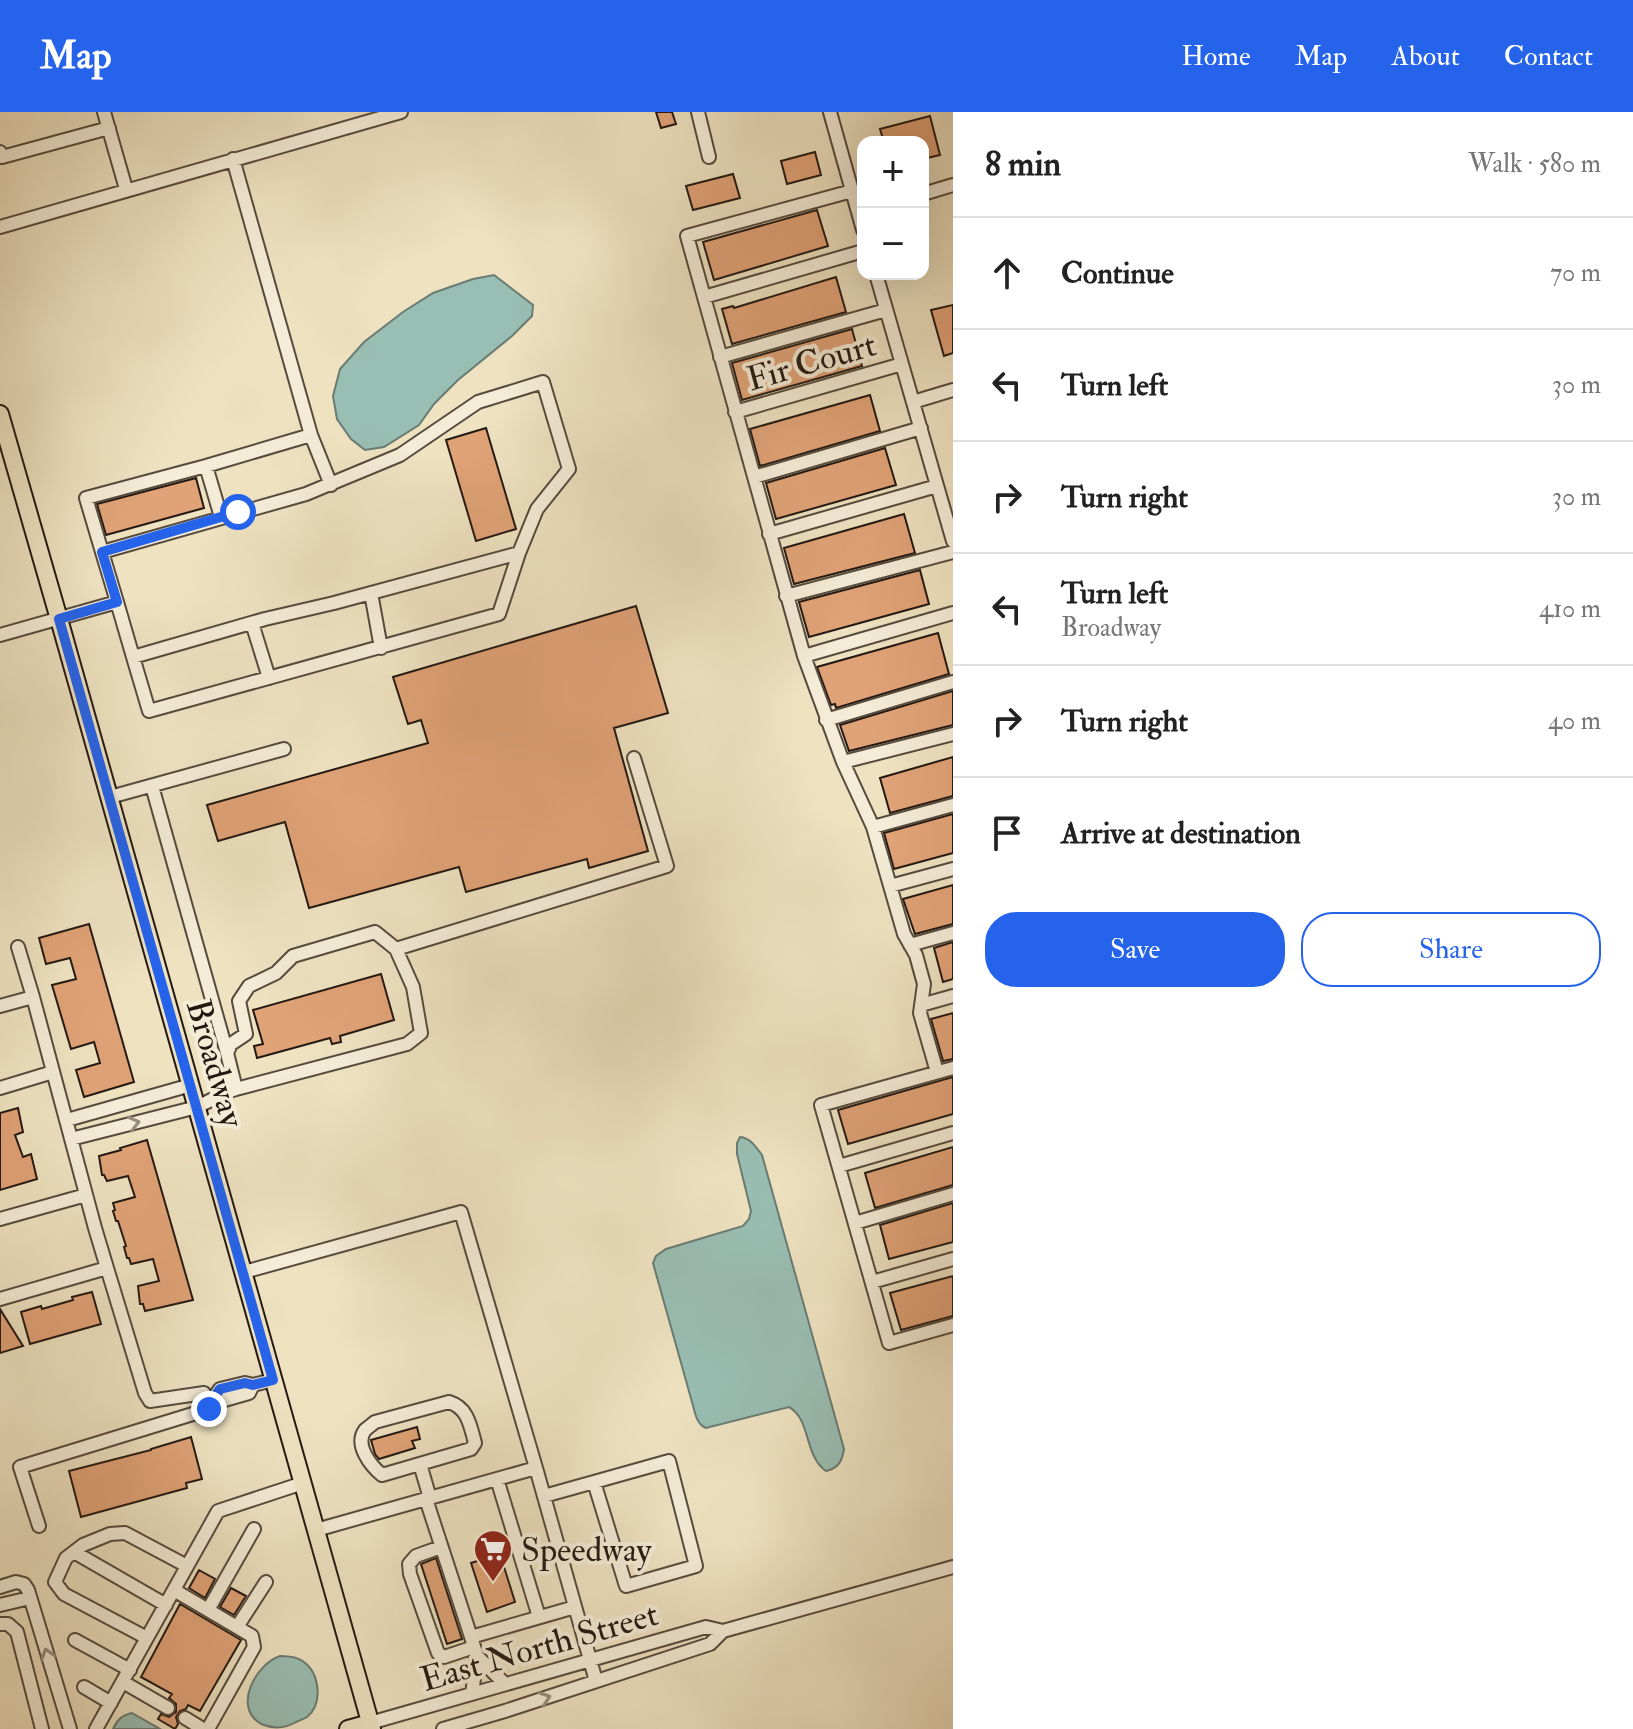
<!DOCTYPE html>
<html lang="en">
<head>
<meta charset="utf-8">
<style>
	:root { --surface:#fff; --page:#f2f2f2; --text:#222; --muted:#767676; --line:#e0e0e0; --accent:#2563eb }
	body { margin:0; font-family:"IM FELL Double Pica",serif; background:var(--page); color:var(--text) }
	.controls { position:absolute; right:24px; top:24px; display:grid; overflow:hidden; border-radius:16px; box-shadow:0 8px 32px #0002 }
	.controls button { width:72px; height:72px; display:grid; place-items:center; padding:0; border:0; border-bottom:2px solid var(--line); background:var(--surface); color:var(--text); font:40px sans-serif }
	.stop { position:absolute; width:24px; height:24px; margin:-18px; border:6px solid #2563eb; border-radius:50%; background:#fff }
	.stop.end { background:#2563eb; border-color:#fff; box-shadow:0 2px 8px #0008 }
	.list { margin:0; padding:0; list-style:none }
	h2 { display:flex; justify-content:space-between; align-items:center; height:104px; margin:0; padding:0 32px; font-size:34px }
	h2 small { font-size:26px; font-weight:400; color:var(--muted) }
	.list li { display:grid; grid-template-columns:52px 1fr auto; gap:24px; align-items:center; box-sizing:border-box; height:112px; padding:0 32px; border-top:2px solid var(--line) }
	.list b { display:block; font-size:30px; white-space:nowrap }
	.list p { margin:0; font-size:26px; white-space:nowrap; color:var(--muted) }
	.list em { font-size:26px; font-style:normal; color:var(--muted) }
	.actions { display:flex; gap:16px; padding:24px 32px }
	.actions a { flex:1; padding:18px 0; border:2px solid var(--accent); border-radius:32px; text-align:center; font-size:28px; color:var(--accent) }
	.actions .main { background:var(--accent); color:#fff }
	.icon { flex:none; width:44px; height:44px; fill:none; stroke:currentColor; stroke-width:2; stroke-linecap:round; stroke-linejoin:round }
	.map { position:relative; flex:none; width:953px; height:1617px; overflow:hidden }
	header { display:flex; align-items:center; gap:48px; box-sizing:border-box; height:112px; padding:0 40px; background:var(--accent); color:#fff }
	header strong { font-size:38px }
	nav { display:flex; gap:44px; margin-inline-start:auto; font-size:28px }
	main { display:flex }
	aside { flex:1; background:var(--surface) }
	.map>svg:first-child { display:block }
	.water { fill:#99beb3; stroke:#6a7c73; stroke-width:2 }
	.building { fill:#e0a277; stroke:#241912; stroke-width:2 }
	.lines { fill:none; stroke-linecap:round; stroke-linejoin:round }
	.minor-casing { stroke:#564b3e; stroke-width:16 }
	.major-casing { stroke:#241912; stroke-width:20 }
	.minor { stroke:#f4ecd7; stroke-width:12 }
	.major { stroke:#eee2c1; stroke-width:16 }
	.oneway { stroke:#968d7e }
	.route { stroke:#2563eb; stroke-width:10 }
	.labels { text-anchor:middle; stroke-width:8; stroke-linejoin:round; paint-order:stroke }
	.street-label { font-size:34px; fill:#241912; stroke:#f4ecd7 }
	.poi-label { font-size:34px; fill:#241912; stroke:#f4ecd7; text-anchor:start }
</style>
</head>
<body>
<header>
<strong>Map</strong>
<nav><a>Home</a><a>Map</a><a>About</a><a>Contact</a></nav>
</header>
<main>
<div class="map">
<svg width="953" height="1617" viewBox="0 0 953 1617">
	<rect width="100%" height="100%" fill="#eee2c1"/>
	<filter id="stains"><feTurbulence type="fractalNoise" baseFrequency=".0025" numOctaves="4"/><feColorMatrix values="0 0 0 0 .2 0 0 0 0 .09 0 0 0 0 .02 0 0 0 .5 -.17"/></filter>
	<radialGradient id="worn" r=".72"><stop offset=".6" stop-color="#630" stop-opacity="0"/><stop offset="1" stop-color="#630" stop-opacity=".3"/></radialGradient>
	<!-- water -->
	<path class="water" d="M494 163 533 193 532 204 512 224 458 268 434 292 419 313 384 335 365 338 351 327 337 307 333 284 340 257 364 230 403 200 433 181 473 167Z
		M740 1025C751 1026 756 1035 762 1043L844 1337C842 1349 839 1356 826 1359 804 1344 811 1307 789 1295L706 1316C696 1312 695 1300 692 1290L653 1151 656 1144 666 1137 743 1114 749 1107 751 1099 737 1042V1031Z
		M280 1544C287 1544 298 1545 304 1550 320 1562 323 1592 307 1605 304 1607 300 1608 296 1610 284 1617 273 1617 261 1612 232 1595 256 1552 280 1544Z
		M132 1601 160 1617H113C117 1608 122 1603 132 1601Z"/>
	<!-- building -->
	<path class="building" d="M656 0H672L676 12 661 16Z
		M930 4 940 43 923 47V30H890L889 26 883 27 880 17Z
		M815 40 821 63 787 72 781 49Z
		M733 62 740 86 693 98 686 74Z
		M817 98 828 134 714 168 703 130Z
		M836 165 846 200 732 232 722 197 733 194 734 196Z
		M953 193V241L944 244 931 198Z
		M852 217 862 254 742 288 732 251Z
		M870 283 880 319 760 354 750 317Z
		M486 316 516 417 476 429 446 328Z
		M885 336 896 373 776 407 766 371Z
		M196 366 204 396 106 423 97 392Z
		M904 402 915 441 794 472 784 436Z
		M920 458 929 492 809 525 799 490Z
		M636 494 668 601 614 616 648 739 589 756 587 747 466 780 459 755 309 796 285 710 218 729 207 693 428 631 421 608 408 612 393 565Z
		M938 521 949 562 836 596 835 592 831 593 817 555Z
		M953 579V613L849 639 840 613Z
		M953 645V684L890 701 880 666Z
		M953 702V741L894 757 884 721Z
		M953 773V812L915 822 903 787Z
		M89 812 134 970 84 985 76 958 100 951 94 930 71 937 52 873 76 867 70 846 46 852 39 826Z
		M953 830V867L943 870 934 836Z
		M381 862 394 908 340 924 341 930 332 932 330 926 257 946 254 934 263 932 253 898Z
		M953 901V947L943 949 931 907Z
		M953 965V1002L848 1032 838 998Z
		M18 996 23 1020 15 1023 23 1045 31 1042 37 1067 0 1078V1001Z
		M147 1028 193 1188 145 1199 143 1192H140L138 1174 159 1169 153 1147 131 1152 129 1146H127L124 1135 126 1134 118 1109H116L113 1099 115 1098 113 1091 135 1085 128 1064 107 1069 104 1063H102L99 1044 121 1038 120 1036Z
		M953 1035V1073L875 1096 865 1061Z
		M953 1091V1130L889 1147 880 1113Z
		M953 1164V1204L901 1218 890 1181Z
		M92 1180 101 1212 30 1232 21 1200 41 1194 42 1197 73 1188 72 1185Z
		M0 1197 23 1234 0 1241Z
		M417 1315 420 1327 412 1329 415 1336 379 1347 375 1342 371 1328Z
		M191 1325 202 1367 186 1371 187 1376 81 1405 69 1359 151 1338V1337Z
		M500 1442 515 1490 487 1500 471 1451Z
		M436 1446 462 1527 447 1532 421 1452Z
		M199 1458 215 1467 205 1486 189 1476Z
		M231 1476 246 1484 234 1503 220 1495Z
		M180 1492 241 1528 200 1599 188 1593 186 1597 180 1599 176 1605 178 1612 175 1617 158 1607 161 1602 169 1605 176 1600V1592L169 1586 172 1582 141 1565Z"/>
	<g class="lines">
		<defs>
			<path id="minor" d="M104 0 126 77
				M698 0 709 45
				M830 0 863 118
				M0 40 2 45 109 16
				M233 47 311 323 331 373
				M852 79 687 124 804 544 843 650 873 715 904 822 916 843 924 872 920 901 937 960
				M923 82 953 73
				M0 115 401 0
				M876 162 953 429
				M704 185 863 139
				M720 245 886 198
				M913 290 953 278
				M735 300 902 252
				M206 354 311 323
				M754 365 921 316
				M769 422 937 374
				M102 440 86 386 206 354 221 405
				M371 481 381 536
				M786 484 953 440
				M252 511 269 566
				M0 523 117 490 133 545 265 507 334 491 519 441 537 397 569 357 543 270 478 290 400 343 306 382 102 440 117 490
				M804 544 953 501
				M133 545 149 599 499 502 519 441
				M826 608 953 570
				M843 650 953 622
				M152 674 227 941
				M110 685 284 637
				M873 715 953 693
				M890 774 953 757
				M910 833 953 821
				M18 835 33 885
				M396 837 667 754 634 646
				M921 893 953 884
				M0 894 33 885 95 1116 107 1156 0 1187
				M953 956 821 993 889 1231 953 1213
				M0 976 53 960
				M67 1008 191 973
				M71 1027 197 995 227 980 236 977 407 932 421 921 413 875 396 837 375 820 293 844 276 861 249 874 239 889 246 922 231 932 227 941 236 977
				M839 1054 953 1021
				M0 1107 86 1083
				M855 1111 953 1082
				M107 1156 145 1281 150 1289 204 1281 205 1287
				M244 1160 461 1100 536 1356
				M872 1170 953 1147
				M215 1284 221 1289 249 1281 253 1273
				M449 1290C468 1296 470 1313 475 1331L471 1337 382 1363C371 1354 354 1333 365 1318 366 1317 374 1311 375 1310Z
				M420 1352 430 1386
				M497 1367 539 1505
				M544 1384 669 1349 696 1454 626 1474 594 1370
				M426 1387 471 1525
				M39 1414 20 1355 209 1297 205 1287 215 1284 220 1277 245 1271 253 1273 273 1268
				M316 1418 536 1356 596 1569
				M441 1435 416 1444 409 1452 410 1462 438 1541 444 1545 474 1535
				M74 1440 166 1493
				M0 1475 16 1470 24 1472 28 1478 70 1617
				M174 1478 252 1524 254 1535 208 1617
				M0 1493 30 1486
				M208 1498 254 1417
				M0 1512H8L17 1520 42 1617
				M237 1515 266 1470
				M147 1526 64 1482 55 1470 66 1446 83 1433 110 1422 125 1421 187 1454
				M75 1528 130 1558
				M477 1544 505 1572
				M123 1570 168 1596
				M84 1575 111 1591
				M472 1582 477 1544 471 1525 575 1495
				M185 1606 203 1617
				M370 1611 706 1515 723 1519 953 1455
				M96 1617 218 1399 303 1371
				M443 1617 505 1599 710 1532 723 1519"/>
			<path id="major" d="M0 302 59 507 372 1617
				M348 1617 370 1611"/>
		</defs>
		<!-- minor casing -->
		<use href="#minor" class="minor-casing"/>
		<!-- major casing -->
		<use href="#major" class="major-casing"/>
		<!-- minor -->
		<use href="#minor" class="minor"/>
		<!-- major -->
		<use href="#major" class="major"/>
	</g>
	<!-- one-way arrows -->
	<defs><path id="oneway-chevron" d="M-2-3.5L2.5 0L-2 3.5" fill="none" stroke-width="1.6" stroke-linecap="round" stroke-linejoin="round" transform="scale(2)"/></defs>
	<g class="oneway">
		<use href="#oneway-chevron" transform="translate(134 1011) rotate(-14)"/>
		<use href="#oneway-chevron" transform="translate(47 1542) rotate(-107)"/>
		<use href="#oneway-chevron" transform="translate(545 1586) rotate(-19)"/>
	</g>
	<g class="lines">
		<!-- route -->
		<path class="route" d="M209 1297 205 1287 215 1284 220 1277 245 1271 253 1273 273 1268 59 507 117 490 102 440 238 400"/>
	</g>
	<!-- icons -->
	<defs>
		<symbol id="supermarket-pin" viewBox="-11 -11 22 30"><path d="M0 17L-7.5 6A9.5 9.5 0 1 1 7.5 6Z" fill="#8f2418" stroke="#f4ecd7"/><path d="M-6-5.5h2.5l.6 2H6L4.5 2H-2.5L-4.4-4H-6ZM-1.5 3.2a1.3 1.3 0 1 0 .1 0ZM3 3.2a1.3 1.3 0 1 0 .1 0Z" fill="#fff"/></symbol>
	</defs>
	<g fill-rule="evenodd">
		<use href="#supermarket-pin" x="471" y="1415" width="44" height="60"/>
	</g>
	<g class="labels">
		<!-- street labels -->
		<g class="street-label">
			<text transform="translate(811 249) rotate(-16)" y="12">Fir Court</text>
			<text transform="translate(216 951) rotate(74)" y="12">Broadway</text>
			<text transform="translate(539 1534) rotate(-16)" y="12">East North Street</text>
		</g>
		<!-- poi labels -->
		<g class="poi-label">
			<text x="521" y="1449">Speedway</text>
		</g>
	</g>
	<rect width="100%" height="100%" filter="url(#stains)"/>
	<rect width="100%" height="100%" fill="url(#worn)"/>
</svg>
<div class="controls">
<button>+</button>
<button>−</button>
</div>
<div class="stop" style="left:238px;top:400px"></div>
<div class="stop end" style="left:209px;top:1297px"></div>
</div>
<aside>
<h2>8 min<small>Walk · 580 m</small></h2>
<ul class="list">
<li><svg class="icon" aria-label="ahead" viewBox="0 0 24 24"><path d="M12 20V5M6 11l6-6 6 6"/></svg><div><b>Continue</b></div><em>70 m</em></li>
<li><svg class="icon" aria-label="left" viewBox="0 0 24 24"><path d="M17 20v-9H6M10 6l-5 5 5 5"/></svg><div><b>Turn left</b></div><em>30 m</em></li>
<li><svg class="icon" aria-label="right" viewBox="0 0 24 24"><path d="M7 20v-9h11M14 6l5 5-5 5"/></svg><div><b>Turn right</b></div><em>30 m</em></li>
<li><svg class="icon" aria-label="left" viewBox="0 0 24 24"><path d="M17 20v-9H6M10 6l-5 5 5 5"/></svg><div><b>Turn left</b><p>Broadway</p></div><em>410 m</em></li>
<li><svg class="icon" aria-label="right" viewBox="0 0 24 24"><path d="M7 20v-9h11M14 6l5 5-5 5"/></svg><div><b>Turn right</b></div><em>40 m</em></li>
<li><svg class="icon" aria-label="arrive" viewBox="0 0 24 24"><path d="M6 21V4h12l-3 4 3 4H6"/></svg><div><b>Arrive at destination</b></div></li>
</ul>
<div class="actions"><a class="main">Save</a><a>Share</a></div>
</aside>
</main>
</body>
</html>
